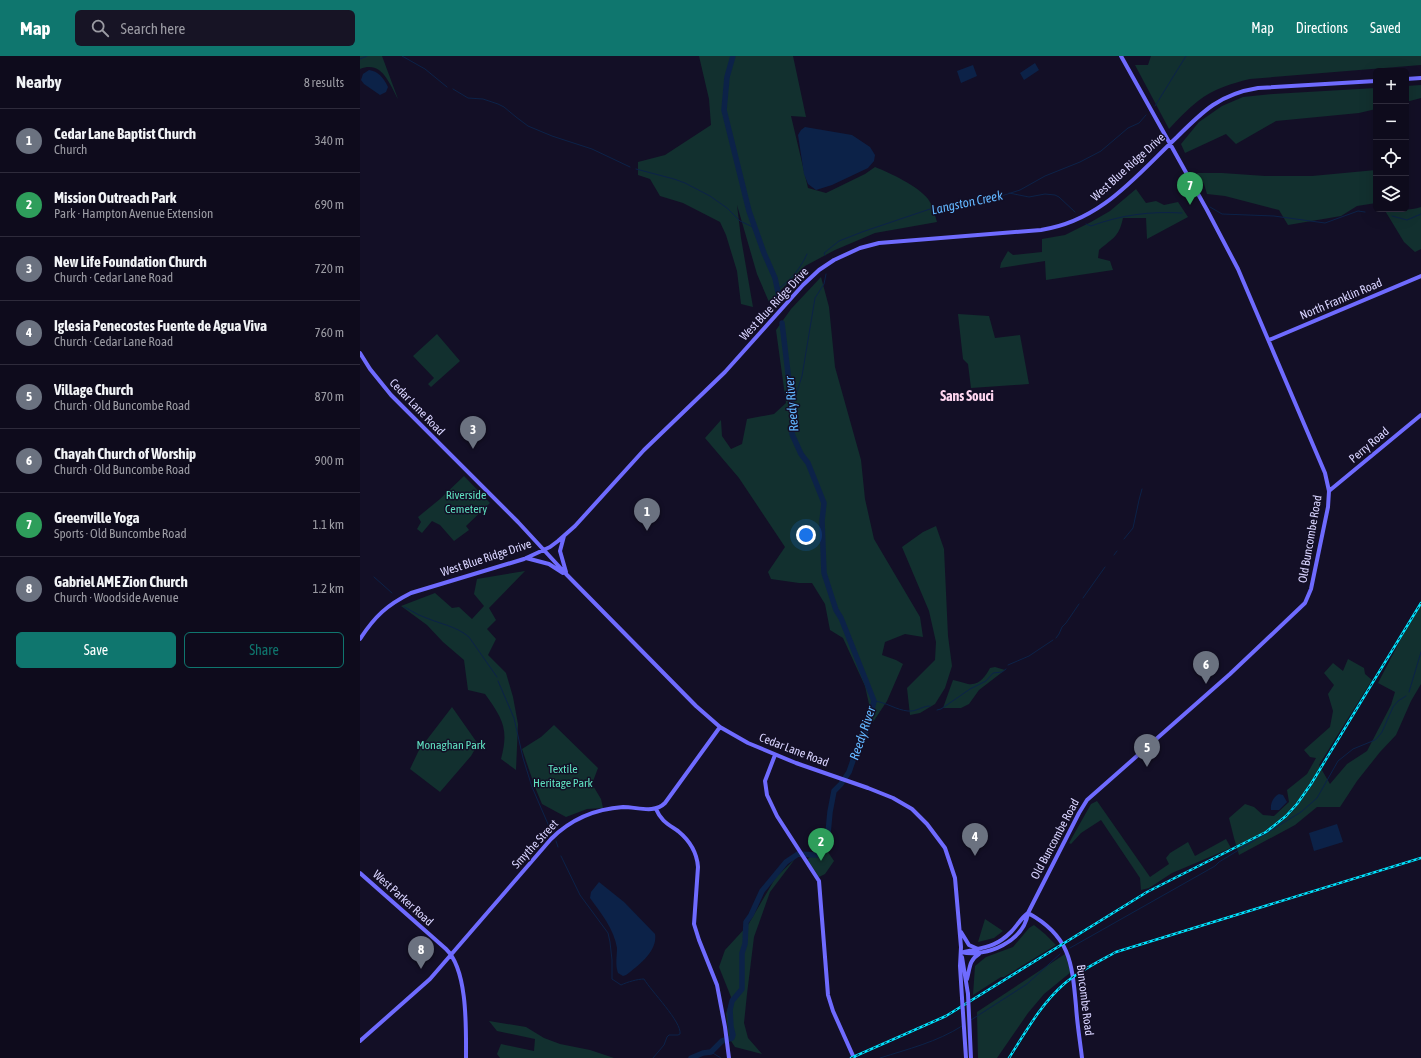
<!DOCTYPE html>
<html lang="en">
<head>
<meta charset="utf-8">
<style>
	:root { --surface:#0e0b1c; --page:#171425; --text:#f1f3f6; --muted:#9b9ba3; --line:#2e2b3b; --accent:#0f766e }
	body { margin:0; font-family:"Asap Condensed",sans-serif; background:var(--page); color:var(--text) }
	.controls { position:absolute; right:12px; top:12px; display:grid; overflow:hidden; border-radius:6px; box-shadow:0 4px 16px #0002 }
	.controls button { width:36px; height:36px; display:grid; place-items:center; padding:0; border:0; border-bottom:1px solid var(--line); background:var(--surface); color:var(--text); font:20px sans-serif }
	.you { position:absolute; left:446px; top:479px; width:14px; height:14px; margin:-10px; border:3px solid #fff; border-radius:50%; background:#1a73e8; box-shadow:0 0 0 6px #1a73e833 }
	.badge { display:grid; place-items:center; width:26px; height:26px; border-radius:50%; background:var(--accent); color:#fff; font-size:13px; font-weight:700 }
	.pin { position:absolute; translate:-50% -33px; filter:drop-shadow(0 1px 2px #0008) }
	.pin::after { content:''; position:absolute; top:21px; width:14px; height:12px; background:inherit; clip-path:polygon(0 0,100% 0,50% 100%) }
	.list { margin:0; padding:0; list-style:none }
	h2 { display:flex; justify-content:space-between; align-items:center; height:52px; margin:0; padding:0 16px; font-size:17px }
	h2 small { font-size:13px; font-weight:400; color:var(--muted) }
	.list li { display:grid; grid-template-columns:26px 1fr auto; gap:12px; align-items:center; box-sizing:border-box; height:64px; padding:0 16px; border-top:1px solid var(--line) }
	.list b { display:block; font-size:15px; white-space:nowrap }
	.list p { margin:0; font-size:13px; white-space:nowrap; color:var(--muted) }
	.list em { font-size:13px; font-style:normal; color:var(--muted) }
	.actions { display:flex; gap:8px; padding:12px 16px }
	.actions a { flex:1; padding:9px 0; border:1px solid var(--accent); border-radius:6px; text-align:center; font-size:14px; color:var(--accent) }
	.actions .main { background:var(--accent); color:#fff }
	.icon { flex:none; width:22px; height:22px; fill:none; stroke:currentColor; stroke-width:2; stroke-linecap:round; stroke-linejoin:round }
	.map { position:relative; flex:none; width:1061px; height:1002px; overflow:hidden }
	header { display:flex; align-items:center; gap:24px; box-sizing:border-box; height:56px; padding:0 20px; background:var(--accent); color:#fff }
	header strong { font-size:19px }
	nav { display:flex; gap:22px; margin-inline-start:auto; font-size:14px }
	.search { width:280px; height:36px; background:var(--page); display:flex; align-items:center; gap:10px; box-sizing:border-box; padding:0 14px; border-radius:6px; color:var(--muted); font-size:15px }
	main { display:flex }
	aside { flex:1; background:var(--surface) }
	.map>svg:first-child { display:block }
	.green { fill:#12302f }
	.water { fill:#0c2248 }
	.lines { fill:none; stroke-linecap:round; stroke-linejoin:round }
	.stream { stroke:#0c2248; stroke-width:1 }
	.river { stroke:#0c2248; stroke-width:5.5 }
	.secondary { stroke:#6f6bff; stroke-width:4 }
	.rail-casing { stroke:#00e5ff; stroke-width:2.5 }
	.rail { stroke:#130f26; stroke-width:1; stroke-dasharray:3; stroke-linecap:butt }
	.secondary-bridge { stroke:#6f6bff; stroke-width:4 }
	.labels { text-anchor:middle; stroke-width:3; stroke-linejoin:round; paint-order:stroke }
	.street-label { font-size:12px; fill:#d9d4ff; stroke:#130f26 }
	.park-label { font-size:12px; fill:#5fe0c0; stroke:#130f26 }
	.water-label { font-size:13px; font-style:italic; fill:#62b6ff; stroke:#130f26 }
	.quarter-label { font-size:14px; font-weight:bold; fill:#ffd6f0; stroke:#130f26 }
</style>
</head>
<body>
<header>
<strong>Map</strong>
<div class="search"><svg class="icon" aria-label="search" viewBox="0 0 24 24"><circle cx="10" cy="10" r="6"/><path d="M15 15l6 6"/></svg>Search here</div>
<nav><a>Map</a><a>Directions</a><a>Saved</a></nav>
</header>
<main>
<aside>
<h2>Nearby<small>8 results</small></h2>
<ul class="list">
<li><span class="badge" style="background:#6b7280">1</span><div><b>Cedar Lane Baptist Church</b><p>Church</p></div><em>340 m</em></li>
<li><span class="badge" style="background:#2e9e5b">2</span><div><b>Mission Outreach Park</b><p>Park · Hampton Avenue Extension</p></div><em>690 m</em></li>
<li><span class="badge" style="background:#6b7280">3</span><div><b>New Life Foundation Church</b><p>Church · Cedar Lane Road</p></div><em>720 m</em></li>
<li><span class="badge" style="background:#6b7280">4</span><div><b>Iglesia Penecostes Fuente de Agua Viva</b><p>Church · Cedar Lane Road</p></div><em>760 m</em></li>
<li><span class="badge" style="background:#6b7280">5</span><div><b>Village Church</b><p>Church · Old Buncombe Road</p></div><em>870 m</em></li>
<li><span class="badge" style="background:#6b7280">6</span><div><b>Chayah Church of Worship</b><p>Church · Old Buncombe Road</p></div><em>900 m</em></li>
<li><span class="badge" style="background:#2e9e5b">7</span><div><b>Greenville Yoga</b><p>Sports · Old Buncombe Road</p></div><em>1.1 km</em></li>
<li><span class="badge" style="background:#6b7280">8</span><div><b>Gabriel AME Zion Church</b><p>Church · Woodside Avenue</p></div><em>1.2 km</em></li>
</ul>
<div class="actions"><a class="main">Save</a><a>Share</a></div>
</aside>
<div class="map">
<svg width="1061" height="1002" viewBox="0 0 1061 1002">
	<rect width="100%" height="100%" fill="#130f26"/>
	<!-- green -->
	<path class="green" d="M0 0H22L38 43C29 27 22 4 0 13Z
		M339 0H433L446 61 431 60 448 132 466 137 505 118 515 111C530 117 558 130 568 143 572 148 575 159 577 166L515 177 475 194 445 210 409 246 397 218 377 149 381 182 393 251 381 248 377 215 366 179 360 166 323 147 300 140 290 123 278 119V106L305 99 351 69 349 43Z
		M791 0H1061V9L890 23C873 27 853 33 838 45 828 53 818 63 809 73L775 9H788Z
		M1061 29V42L1046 46V30Z
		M1016 32V53L999 57 916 65 876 88 866 78 825 97 821 88 839 66 862 50 883 41 913 38Z
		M1016 114V147L997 150 981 160 928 169 919 154 865 140 847 138 844 128 837 117H862L905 120H952Z
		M776 133 786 147 796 145 804 149 818 146 828 161 787 183 786 162H763C759 181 753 182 739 194L738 202 750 205 753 214 686 224 685 205 640 212 641 207 648 195 653 199 682 196V183L705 179 731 166 750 155Z
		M1061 151V193L1055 196 1044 186 1024 153C1038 153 1050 155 1061 151Z
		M461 221 469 251 475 311 501 404 505 443 514 483 560 561 563 581 545 578 525 586 522 599 536 604 543 608 527 645 513 666 505 630 483 582 470 574 465 548 452 527H439L411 523 408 516 425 491 379 422 345 382 361 364 362 380 371 393 382 388 387 363 414 358 426 347 416 274 431 253Z
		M598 258 629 260 635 282 660 279 669 328 611 332 608 308 603 303Z
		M77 278 100 305 71 331 68 328 74 322 53 300Z
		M104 420 130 447 106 470 109 474 94 485 80 469 72 465 62 477 57 473 61 466 58 461 80 443Z
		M576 470 584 493 588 580 592 610 585 632 575 648 560 657 550 659 547 632 575 604 576 586 569 555 542 491 563 476Z
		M165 515 129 552 136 564 127 573 136 583 128 599 146 617 153 641 158 668 156 714 141 703C149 673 143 663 125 638L108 634 104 604 83 586 67 569 41 550 75 537 92 552 99 551 112 563 124 550 114 538 117 523Z
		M1061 544V628L1051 645 1036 679 1020 696 997 725 980 751H957L935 769 879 799 874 782 869 762 885 748 894 751 903 759 914 760 929 746 927 734 947 718 956 702 950 701 944 694 970 671 973 655 968 638 974 629 964 617 973 607 983 615 988 603 1004 612 1005 618 1012 624 959 709 970 728 987 708 1007 695 1031 649 1035 636 1018 627Z
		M635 611 645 614 619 634 609 648 601 652H583L593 624C599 625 603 627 608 628 619 630 626 620 630 612Z
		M92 651 118 688 111 700 80 736 50 713 59 694Z
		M194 669 238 712 232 728 241 743 243 752 227 753 206 761 182 748 175 731 162 693 181 681Z
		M737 745 790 821 809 808 806 802 810 797 828 786 835 800 866 783 871 792 812 817 789 832 781 834 780 822 741 764 721 777 711 788 709 787 731 748Z
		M462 787 474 805 465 818 459 821 447 804Z
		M435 803 410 836 394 881 387 938 384 967 388 982 402 998 375 991 369 982 366 958 371 941 359 911 365 894 388 869 416 821Z
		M625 863 643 875 634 882 618 886Z
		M674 869 685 878 696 889 644 921H641L613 939 615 910 626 901 653 891 669 872Z
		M705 898 711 916 684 938 668 957 637 1002H618L617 956Z
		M129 965 166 971 184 982 200 988 230 994 254 1002H140L137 998 141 988 174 995 175 983 137 975Z"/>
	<!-- water -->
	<path class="water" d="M675 7 679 14 664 24 660 17Z
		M613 9 617 20 601 27 597 15Z
		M9 14C18 15 24 22 28 31L26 36 20 39 4 28 1 24 3 18Z
		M445 71 492 79 510 91 515 99 514 105 508 112 472 129 456 134 448 128 444 118 438 79 441 74Z
		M919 738 923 739 927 746 919 754H911C910 748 913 741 919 738Z
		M977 768 983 786 954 795 949 777Z
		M239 826 264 846 295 878C298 895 278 910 266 919L263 920 258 917C255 909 257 900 257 892 254 873 241 857 230 842L231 836Z"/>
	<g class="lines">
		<!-- stream -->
		<path class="stream" d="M42 0 65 13 87 31
			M0 3 7 0
			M93 33 108 42 123 43 138 48 144 51 156 61 168 70 192 80 232 93 270 111
			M795 50 826 0
			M276 113 314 123 325 127 350 140 367 152 380 165 395 172
			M649 137 669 141 685 138 695 139 699 141 715 156
			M850 151 862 158 914 160 965 167 998 155 1005 156
			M1032 160 1047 164 1061 158
			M726 168 731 170C761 159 790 155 822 157
			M465 199 464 197 479 185 502 176 570 153 632 143 660 134 685 120 720 106 741 95 768 72 779 67 786 59
			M418 233C430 225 441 212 447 198
			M432 351 442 320 455 242 464 228 466 218
			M764 483 773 472 779 444 782 433
			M754 499 757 495
			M14 521 32 537
			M723 542 745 511
			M44 551C51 554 57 559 64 561 80 568 96 570 109 581L137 621
			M696 582 699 578 702 571 706 567 719 548
			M648 609 669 600 693 584
			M138 625 154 662 163 702 172 731 191 775
			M1049 636 1061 596
			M514 645C526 646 536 654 548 655 556 656 562 650 570 650
			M577 654 581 653 610 633 626 625 633 617 642 616 646 613
			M196 785 198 791
			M201 800 220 839 248 877 250 886 252 904V923L261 929C267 926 278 923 284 923 291 935 322 966 320 978L318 979H309L307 981 304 989 293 1002
			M710 892 855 810 859 806 941 756 957 742 978 705 993 693 1015 684 1018 681 1022 676 1033 651 1038 645 1046 640
			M611 964 667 928 700 898
			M351 996 361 1002
			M520 1002C548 993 577 986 602 970"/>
		<!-- river -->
		<path class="river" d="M373 0 367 21 364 54 389 155 404 197 415 222 419 241 417 246
			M331 1002 343 997 351 996 362 985 372 982 373 979 371 971 370 954 372 945 382 933V897L385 888 386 866 391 859 402 835 426 806 438 798 457 799 467 788 470 756 474 735 481 728 489 716 498 690 503 683 508 670 514 645 481 562 476 554 464 517 462 465 464 447 448 407 441 398 432 378 433 359 422 267"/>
		<!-- secondary -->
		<path class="secondary" d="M1046 23 1061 22
			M909 284 1061 220
			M0 297 10 313 31 339 158 466 206 518 336 650 360 671 388 687 436 707 508 732 533 742 552 753 567 768 585 792 595 822 601 891 600 910 602 942
			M969 435 1061 359
			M204 480 200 495 206 516
			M166 502 189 508 203 517
			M0 583C15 560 27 549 51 537L164 503 190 491 198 485 215 470 284 394 365 316 443 229 459 214 474 204 500 192 519 187 681 174C741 165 775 121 817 81 843 55 860 38 898 32L1016 25
			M415 699 405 725 407 739 417 760 459 825 468 939 473 955 494 1002
			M296 753C301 765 308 768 318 775 329 784 337 797 338 811L334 868 339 884 357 929 365 971 369 1002
			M0 817 86 893C108 914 106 973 106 1002
			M668 857C710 880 712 906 716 950 717 967 720 985 722 1002
			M601 876 609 889 618 893
			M601 896C627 902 664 885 668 857L719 757 727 744 870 618 945 547 951 533 968 451 969 435 965 417 878 213 847 154 761 0
			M604 896C624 891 635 892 651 876 657 870 661 862 668 857
			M602 901 608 938
			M607 923C610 912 609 904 619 898
			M0 985 70 923 191 783C211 763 234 753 263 751 278 751 294 758 305 747L360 671"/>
		<defs>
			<path id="rail" d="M491 1002 586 960 787 836 906 776 926 760 937 748 951 728 1061 547
				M649 1002C665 977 681 948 704 928 719 915 738 906 756 896L1061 802"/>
		</defs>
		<!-- rail casing -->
		<use href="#rail" class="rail-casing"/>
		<!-- rail -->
		<use href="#rail" class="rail"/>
		<!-- secondary-bridge -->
		<path class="secondary-bridge" d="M608 938 611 1002
			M602 942 606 1002"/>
	</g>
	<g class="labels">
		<!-- street labels -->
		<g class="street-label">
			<text transform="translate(768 111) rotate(-42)" y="4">West Blue Ridge Drive</text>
			<text transform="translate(981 243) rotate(-23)" y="4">North Franklin Road</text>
			<text transform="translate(414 248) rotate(-47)" y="4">West Blue Ridge Drive</text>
			<text transform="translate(57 351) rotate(46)" y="4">Cedar Lane Road</text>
			<text transform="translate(1009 389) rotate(-40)" y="4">Perry Road</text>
			<text transform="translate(950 483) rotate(-80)" y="4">Old Buncombe Road</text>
			<text transform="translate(126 502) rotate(-18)" y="4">West Blue Ridge Drive</text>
			<text transform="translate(434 694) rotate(21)" y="4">Cedar Lane Road</text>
			<text transform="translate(695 783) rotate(-62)" y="4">Old Buncombe Road</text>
			<text transform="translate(175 788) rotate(-47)" y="4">Smythe Street</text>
			<text transform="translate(43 842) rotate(42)" y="4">West Parker Road</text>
			<text transform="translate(725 944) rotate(83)" y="4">Buncombe Road</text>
		</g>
		<!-- park labels -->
		<g class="park-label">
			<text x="106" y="443">Riverside<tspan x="106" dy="14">Cemetery</tspan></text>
			<text x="91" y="693">Monaghan Park</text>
			<text x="203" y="717">Textile<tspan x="203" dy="14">Heritage Park</tspan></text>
		</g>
		<!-- water labels -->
		<g class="water-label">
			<text transform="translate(607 146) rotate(-12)" y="5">Langston Creek</text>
			<text transform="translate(431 348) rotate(-95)" y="5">Reedy River</text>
			<text transform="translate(502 677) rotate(-71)" y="5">Reedy River</text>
		</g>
		<!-- quarter labels -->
		<g class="quarter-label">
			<text x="607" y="345">Sans Souci</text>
		</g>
	</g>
</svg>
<div class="controls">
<button>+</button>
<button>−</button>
<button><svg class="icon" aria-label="locate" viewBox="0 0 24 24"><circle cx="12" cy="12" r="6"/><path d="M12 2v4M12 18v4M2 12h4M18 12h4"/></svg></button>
<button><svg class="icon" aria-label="layers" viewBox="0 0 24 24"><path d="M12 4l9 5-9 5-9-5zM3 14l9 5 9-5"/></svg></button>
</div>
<div class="you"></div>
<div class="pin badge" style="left:287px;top:475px;background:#6b7280">1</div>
<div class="pin badge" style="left:461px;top:805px;background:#2e9e5b">2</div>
<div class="pin badge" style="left:113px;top:393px;background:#6b7280">3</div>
<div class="pin badge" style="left:615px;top:800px;background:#6b7280">4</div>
<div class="pin badge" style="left:787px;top:711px;background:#6b7280">5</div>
<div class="pin badge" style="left:846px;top:628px;background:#6b7280">6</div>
<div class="pin badge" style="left:830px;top:149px;background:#2e9e5b">7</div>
<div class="pin badge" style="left:61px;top:913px;background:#6b7280">8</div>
</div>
</main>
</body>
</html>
